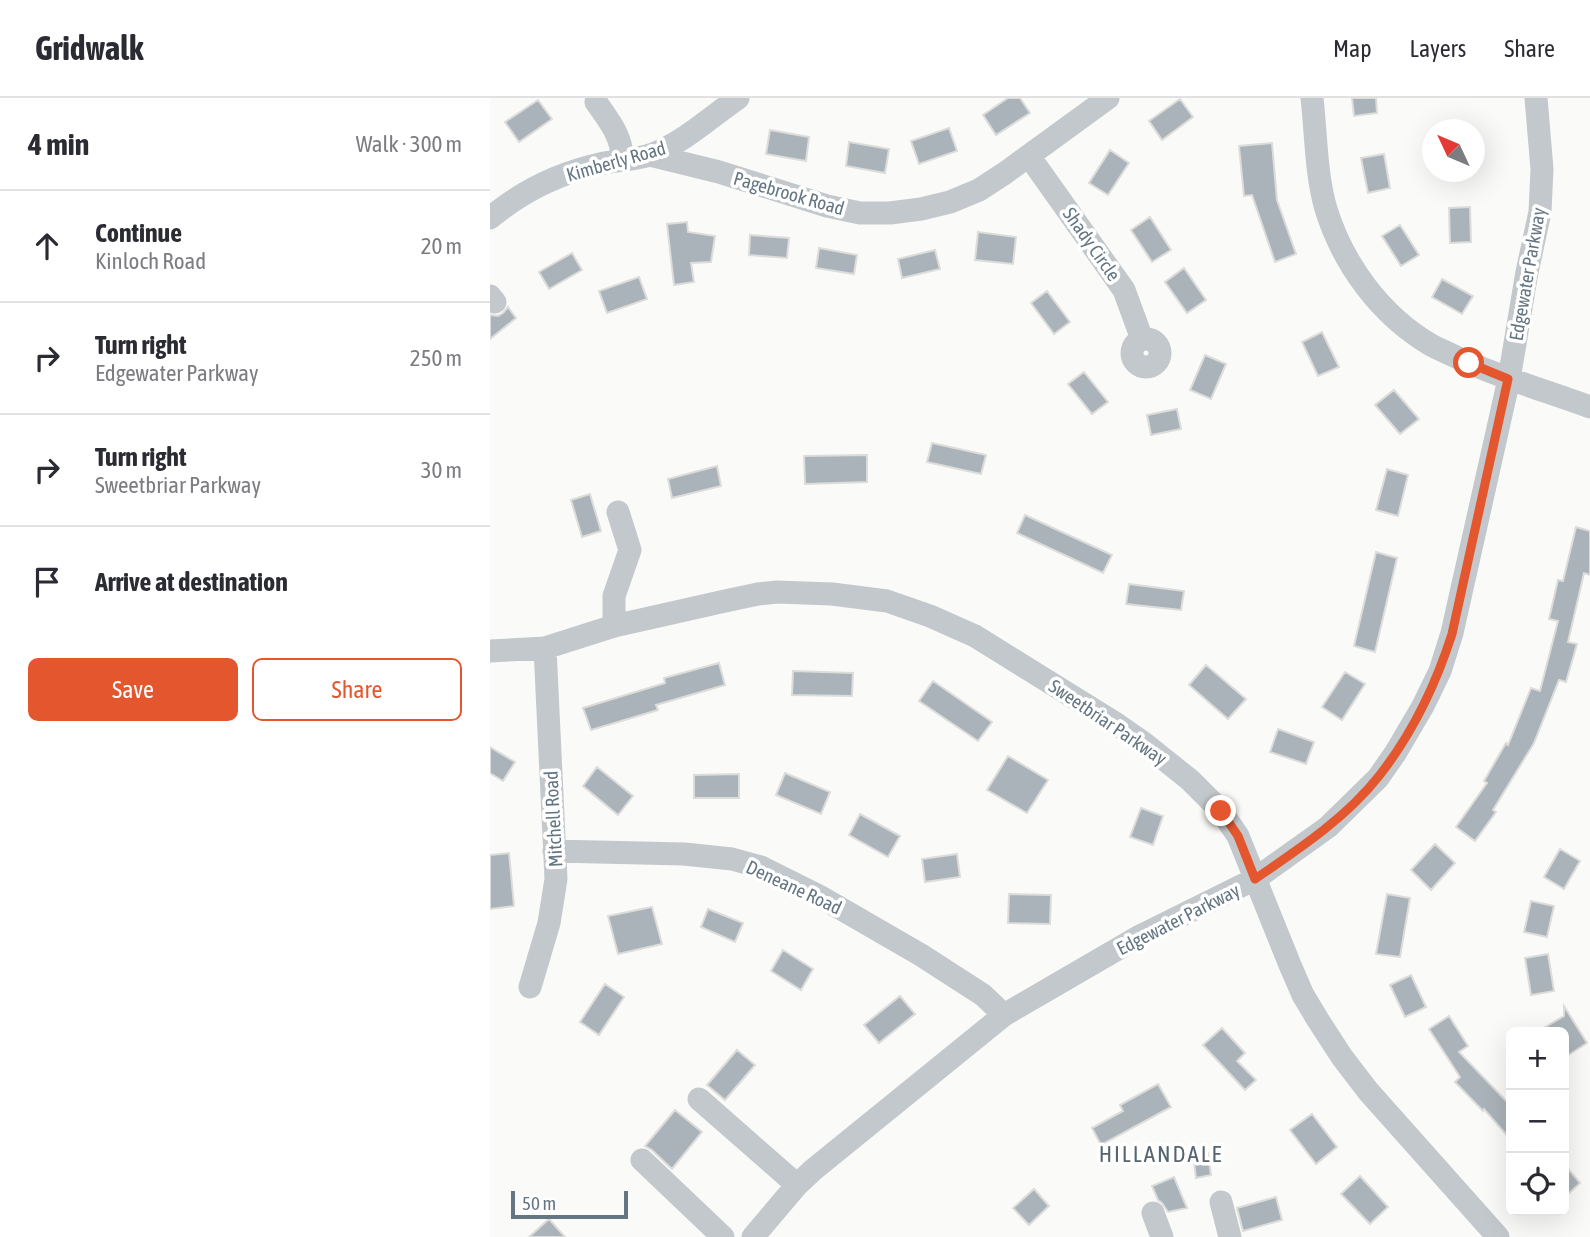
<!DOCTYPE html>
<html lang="en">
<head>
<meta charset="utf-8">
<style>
	:root { --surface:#fff; --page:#f2f2f3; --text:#2b2b33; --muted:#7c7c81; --line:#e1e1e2; --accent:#e4572e }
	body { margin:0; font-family:"Asap Condensed",sans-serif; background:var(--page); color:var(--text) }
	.controls { position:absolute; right:21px; bottom:21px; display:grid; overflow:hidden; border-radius:10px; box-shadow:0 7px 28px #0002 }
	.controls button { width:63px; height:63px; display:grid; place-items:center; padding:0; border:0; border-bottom:2px solid var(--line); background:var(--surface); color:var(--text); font:35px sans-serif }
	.compass { position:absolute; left:932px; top:21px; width:63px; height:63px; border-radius:50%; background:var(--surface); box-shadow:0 7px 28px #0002; rotate:314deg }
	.scale { position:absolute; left:21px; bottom:18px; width:117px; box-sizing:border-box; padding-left:7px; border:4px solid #657683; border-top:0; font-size:19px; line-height:24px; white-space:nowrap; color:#657683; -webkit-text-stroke:5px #fff; paint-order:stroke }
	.stop { position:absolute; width:21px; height:21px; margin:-16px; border:5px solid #e4572e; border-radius:50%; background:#fff }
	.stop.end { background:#e4572e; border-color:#fff; box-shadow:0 2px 7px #0008 }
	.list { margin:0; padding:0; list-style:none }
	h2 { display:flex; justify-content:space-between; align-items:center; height:91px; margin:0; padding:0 28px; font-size:30px }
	h2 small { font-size:23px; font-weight:400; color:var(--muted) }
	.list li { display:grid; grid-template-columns:46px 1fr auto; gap:21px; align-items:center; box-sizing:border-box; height:112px; padding:0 28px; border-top:2px solid var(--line) }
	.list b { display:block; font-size:26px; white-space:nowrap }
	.list p { margin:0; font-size:23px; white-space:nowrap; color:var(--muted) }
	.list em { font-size:23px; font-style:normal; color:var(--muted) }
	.actions { display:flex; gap:14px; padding:21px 28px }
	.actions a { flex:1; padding:16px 0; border:2px solid var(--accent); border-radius:10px; text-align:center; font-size:24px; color:var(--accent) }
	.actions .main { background:var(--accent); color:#fff }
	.icon { flex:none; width:38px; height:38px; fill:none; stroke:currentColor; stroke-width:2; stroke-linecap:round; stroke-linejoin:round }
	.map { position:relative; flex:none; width:1100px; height:1139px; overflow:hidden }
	header { display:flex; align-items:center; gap:42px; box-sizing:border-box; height:98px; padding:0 35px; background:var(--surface); border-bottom:2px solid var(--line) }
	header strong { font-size:33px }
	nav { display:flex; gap:38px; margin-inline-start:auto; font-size:24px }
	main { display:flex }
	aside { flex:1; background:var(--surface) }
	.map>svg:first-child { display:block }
	.building { fill:#aab3b9; stroke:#dcdcda; stroke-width:2 }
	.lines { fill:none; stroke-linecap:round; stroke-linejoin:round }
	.minor { stroke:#c3c8cc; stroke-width:23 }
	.route { stroke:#e4572e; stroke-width:9 }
	.labels { text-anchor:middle; stroke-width:7; stroke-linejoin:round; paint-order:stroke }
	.street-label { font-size:19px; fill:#657683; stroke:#fff }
	.quarter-label { font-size:23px; letter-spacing:2px; fill:#57646e; stroke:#fff }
</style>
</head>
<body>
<header>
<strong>Gridwalk</strong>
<nav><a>Map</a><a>Layers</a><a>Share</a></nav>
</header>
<main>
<aside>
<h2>4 min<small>Walk · 300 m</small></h2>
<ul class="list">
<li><svg class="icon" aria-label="ahead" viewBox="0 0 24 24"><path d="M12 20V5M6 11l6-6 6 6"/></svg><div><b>Continue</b><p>Kinloch Road</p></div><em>20 m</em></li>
<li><svg class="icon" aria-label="right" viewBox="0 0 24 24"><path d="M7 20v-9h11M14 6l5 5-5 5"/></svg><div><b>Turn right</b><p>Edgewater Parkway</p></div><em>250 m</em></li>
<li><svg class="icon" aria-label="right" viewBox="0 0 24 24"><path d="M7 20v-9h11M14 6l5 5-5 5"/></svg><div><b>Turn right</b><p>Sweetbriar Parkway</p></div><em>30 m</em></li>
<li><svg class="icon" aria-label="arrive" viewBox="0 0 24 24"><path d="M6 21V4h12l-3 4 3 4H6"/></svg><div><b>Arrive at destination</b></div></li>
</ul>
<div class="actions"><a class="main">Save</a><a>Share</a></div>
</aside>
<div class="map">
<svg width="1100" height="1139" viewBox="0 0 1100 1139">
	<rect width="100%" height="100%" fill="#fafaf8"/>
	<!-- building -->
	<path class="building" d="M518 0H530L540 15 506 37 493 17Z
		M862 0H886L887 15 864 18Z
		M690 1 703 19 672 42 659 23Z
		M48 2 62 21 29 44 15 24Z
		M459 30 467 53 429 66 421 43Z
		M280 32 319 39 316 63 276 56Z
		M359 44 399 51 395 75 356 68Z
		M782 45 787 102 806 156 785 164 762 97 754 98 749 48Z
		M620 52 639 65 618 97 599 85Z
		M894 56 900 90 878 95 871 60Z
		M980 109 981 144 960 145 959 110Z
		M660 119 681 152 662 164 641 132Z
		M197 124 198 134 225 138 221 164 201 165 204 184 184 187 177 126Z
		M910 127 929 157 911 168 892 138Z
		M488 134 526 139 523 166 485 162Z
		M260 137 299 140 297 160 259 157Z
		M329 150 367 157 364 176 326 170Z
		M445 152 450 171 412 180 408 161Z
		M82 155 92 172 59 191 49 174Z
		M694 170 716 202 697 215 675 184Z
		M149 179 157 201 117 215 109 193Z
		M952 181 983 198 972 216 942 199Z
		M557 193 580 224 564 236 541 205Z
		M18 209 26 220 0 241V217L8 218 13 215Z
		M832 234 849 269 828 278 812 244Z
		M715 257 736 266 721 301 700 292Z
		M594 274 618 304 602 316 578 286Z
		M904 292 929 321 910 336 885 307Z
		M687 311 691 331 661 337 657 317Z
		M442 345 496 357 491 376 437 364Z
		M377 357V384L315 386 314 358Z
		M227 368 231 388 182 400 178 381Z
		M897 371 918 377 908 418 886 412Z
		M100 396 111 433 92 439 81 402Z
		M535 417 622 457 613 475 527 435Z
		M1086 429 1100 433V477L1094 475 1078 544 1087 546 1076 584 1069 582 1044 645 1003 712 1006 714 985 743 966 729 997 685 994 683 1016 645 1018 647 1041 590 1050 593 1068 523 1059 521 1068 482 1073 483Z
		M886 454 907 460 885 554 864 548Z
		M639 486 694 493 691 512 636 506Z
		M229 565 235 587 166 607 168 612 101 632 93 610 175 585 174 580Z
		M716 567 756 601 738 621 699 587Z
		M303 573 363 575 362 598 302 597Z
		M855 574 875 586 852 622 832 609Z
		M443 583 502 624 488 643 429 603Z
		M788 631 824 644 816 666 780 654Z
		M0 649 25 664 13 683 0 675Z
		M518 658 558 682 537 715 497 692Z
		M107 669 143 698 128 717 93 688Z
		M295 675 340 694 331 716 286 697Z
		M249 676V700H204V677Z
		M651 710 673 718 663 747 640 739Z
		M370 716 410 738 398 759 359 737Z
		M945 746 965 765 941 792 921 772Z
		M1070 751 1090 763 1074 791 1054 779Z
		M19 755 24 808 0 811V757Z
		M467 756 470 779 435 784 432 761Z
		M519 796 561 797 560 826 518 825Z
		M897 796 920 800 910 859 886 856Z
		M1041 803 1064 808 1057 839 1034 834Z
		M162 809 172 846 128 856 118 818Z
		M218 811 253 825 245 844 211 829Z
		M293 852 323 871 311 892 281 873Z
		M1058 856 1064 893 1041 897 1035 860Z
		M921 877 936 909 915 919 900 887Z
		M115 886 134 899 109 937 90 924Z
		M410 898 425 916 389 945 374 927Z
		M1074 908 1097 945 1074 960V934H1047L1074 918Z
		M959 918 978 948 969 954 1021 1008V1042L994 1011 993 1013 965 984 970 979 939 931Z
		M732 930 755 955 747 963 766 982 755 992 713 947Z
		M247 952 265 967 235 1002 217 987Z
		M668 986 681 1009 611 1047 602 1030 633 1013 630 1007Z
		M185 1012 212 1034 182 1071 162 1052 155 1048Z
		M822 1016 847 1049 826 1066 800 1032Z
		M718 1055 721 1077 706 1080 703 1057Z
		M1074 1066 1090 1085 1074 1100Z
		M870 1078 898 1109 880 1126 851 1096Z
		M684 1079 697 1110 678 1114 672 1105 668 1102 662 1088Z
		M544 1091 559 1108 539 1127 523 1110Z
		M786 1099 792 1122 753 1133 747 1110Z
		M59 1121 75 1139H39Z"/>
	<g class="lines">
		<!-- minor -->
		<path class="minor" d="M822 0C826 35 826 78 836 111 853 166 890 217 941 247 950 252 961 256 970 261 1012 280 1056 293 1100 309
			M106 4C120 24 131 37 133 62
			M160 57 229 74 337 108 370 115H400L431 111 460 104 489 92 515 75 618 0
			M539 58 634 192 652 241
			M0 120C31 94 70 75 110 66 127 62 147 62 163 56 194 44 221 19 248 0
			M0 198 5 204
			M642 255a14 14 0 1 1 28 0a14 14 0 1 1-28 0Z
			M124 528V498L140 452 128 414
			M0 553 55 550 124 528 235 503 268 496 287 494 342 496 397 503 440 518 485 538 625 625 655 646 700 682 731 713 748 738 800 867 813 897 828 922 852 959 878 993 1008 1139
			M64 753 194 756 242 761 271 769 329 798 431 857 493 897 514 917
			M40 889 59 825 66 781 55 550
			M209 1001 307 1087
			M152 1062 233 1139
			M731 1104 740 1139
			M663 1115 672 1139
			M263 1139 307 1087 323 1072 514 917 650 838 765 781 838 729 888 680 906 654 933 608 950 573 962 535 1019 281 1037 174 1050 114 1052 71 1046 0"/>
	</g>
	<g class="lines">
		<!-- route -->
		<path class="route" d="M731 713 748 738 765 781C809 751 856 720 889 678 922 636 946 586 962 536L1018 281 979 265"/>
	</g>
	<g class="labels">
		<!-- street labels -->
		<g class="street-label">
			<text transform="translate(126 63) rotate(-16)" y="7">Kimberly Road</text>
			<text transform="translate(299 95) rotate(16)" y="7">Pagebrook Road</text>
			<text transform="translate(602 146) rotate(55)" y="7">Shady Circle</text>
			<text transform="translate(1037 176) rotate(-80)" y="7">Edgewater Parkway</text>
			<text transform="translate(618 624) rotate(34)" y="7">Sweetbriar Parkway</text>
			<text transform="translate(63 721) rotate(-93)" y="7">Mitchell Road</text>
			<text transform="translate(304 789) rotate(25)" y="7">Deneane Road</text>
			<text transform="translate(688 821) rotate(-27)" y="7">Edgewater Parkway</text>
		</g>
		<!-- quarter labels -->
		<g class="quarter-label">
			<text x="671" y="1064">HILLANDALE</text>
		</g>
	</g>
</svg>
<div class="controls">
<button>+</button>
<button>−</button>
<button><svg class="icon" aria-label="locate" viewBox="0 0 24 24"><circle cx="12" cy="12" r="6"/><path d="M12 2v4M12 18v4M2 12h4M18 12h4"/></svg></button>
</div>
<svg class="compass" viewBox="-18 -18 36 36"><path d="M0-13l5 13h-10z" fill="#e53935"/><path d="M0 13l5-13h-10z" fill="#7c7c81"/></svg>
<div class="scale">50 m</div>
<div class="stop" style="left:979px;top:265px"></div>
<div class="stop end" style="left:731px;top:713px"></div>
</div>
</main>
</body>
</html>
